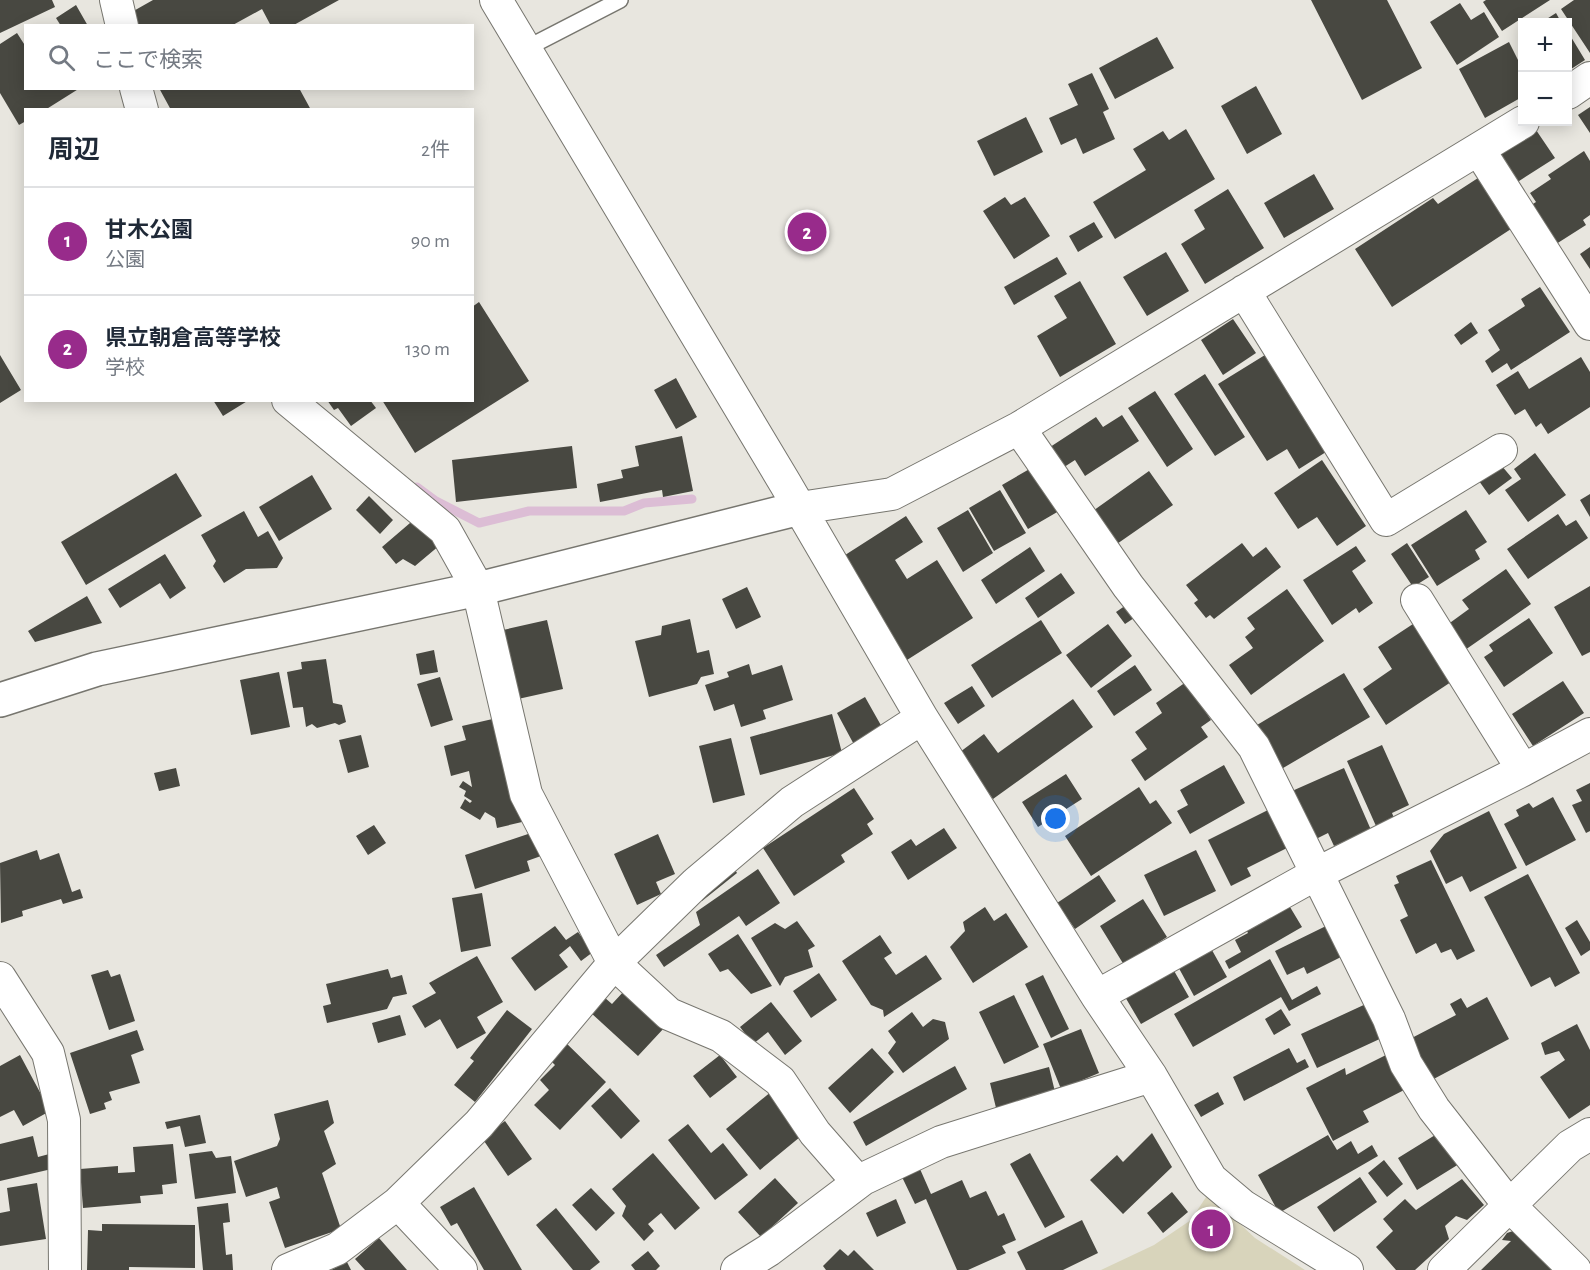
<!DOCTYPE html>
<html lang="ja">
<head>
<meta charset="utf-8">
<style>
	:root { --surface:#fff; --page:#f2f2f3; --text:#1f2937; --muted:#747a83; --line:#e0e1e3; --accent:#982b8b }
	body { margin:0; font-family:"Alegreya Sans","Noto Sans JP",sans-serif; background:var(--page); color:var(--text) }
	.controls { position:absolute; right:18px; top:18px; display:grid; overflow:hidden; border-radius:0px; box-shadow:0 3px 15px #0003 }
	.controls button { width:54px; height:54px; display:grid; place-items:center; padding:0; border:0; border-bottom:2px solid var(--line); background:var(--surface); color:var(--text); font:30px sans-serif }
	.you { position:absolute; left:1056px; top:819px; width:21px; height:21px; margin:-15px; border:4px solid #fff; border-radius:50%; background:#1a73e8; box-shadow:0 0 0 9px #1a73e833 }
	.badge { display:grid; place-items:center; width:39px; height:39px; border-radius:50%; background:var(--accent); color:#fff; font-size:20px; font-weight:700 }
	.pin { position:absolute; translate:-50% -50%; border:3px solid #fff; box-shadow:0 2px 6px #0006 }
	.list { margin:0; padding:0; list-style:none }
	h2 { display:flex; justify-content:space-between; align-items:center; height:78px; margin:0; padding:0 24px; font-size:26px }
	h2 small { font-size:20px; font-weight:400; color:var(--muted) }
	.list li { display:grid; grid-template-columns:39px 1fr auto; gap:18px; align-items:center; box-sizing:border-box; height:108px; padding:0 24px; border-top:2px solid var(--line) }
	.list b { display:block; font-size:22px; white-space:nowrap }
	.list p { margin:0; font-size:20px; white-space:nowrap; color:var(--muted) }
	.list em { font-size:20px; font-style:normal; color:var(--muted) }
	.icon { flex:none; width:33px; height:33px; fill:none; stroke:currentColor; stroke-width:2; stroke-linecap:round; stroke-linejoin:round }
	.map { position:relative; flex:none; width:1590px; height:1270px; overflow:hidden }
	.search { position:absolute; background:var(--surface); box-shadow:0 3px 15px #0003; left:24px; top:24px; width:450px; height:66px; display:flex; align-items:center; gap:15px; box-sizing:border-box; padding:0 21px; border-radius:0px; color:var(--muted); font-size:22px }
	.panel { position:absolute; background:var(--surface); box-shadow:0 3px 15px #0003; left:24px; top:108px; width:450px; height:294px; border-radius:0px }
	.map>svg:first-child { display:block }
	.green { fill:#d8d4bb }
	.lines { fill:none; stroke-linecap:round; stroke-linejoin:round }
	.stream { stroke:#dcbdd5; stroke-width:9 }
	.building { fill:#484841 }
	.service-casing { stroke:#77766f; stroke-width:18 }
	.minor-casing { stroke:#77766f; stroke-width:34 }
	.tertiary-casing { stroke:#77766f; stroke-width:36 }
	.service { stroke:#fff; stroke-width:15 }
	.minor { stroke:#fff; stroke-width:32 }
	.tertiary { stroke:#fff; stroke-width:33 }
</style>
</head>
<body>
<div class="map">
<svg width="1590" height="1270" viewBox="0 0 1590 1270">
	<rect width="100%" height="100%" fill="#e8e6df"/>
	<!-- green -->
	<path class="green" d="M1208 1194 1255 1238 1305 1270H1101L1154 1245 1191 1220Z"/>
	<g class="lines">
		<!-- stream -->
		<path class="stream" d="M417 487 436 501 479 523 529 511H624L644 503 692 499"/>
	</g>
	<!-- building -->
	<path class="building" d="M0 0H52L55 7 0 33Z
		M153 0H339L292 26H271L262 9 231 26H137L130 13Z
		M1311 0H1387L1422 68 1362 100Z
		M1486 0H1550L1502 31 1483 2Z
		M1574 0H1590V53L1561 9Z
		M1460 3 1471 20 1484 12 1499 37 1457 65 1430 22Z
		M76 5 88 26H61L56 18Z
		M1556 13 1561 22H1542Z
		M1568 32 1585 60 1568 71Z
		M17 33 26 47V88H80L45 110H26V121L19 125 0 93V44Z
		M1157 37 1174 68 1115 99 1099 68Z
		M1509 42 1522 68V97L1485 118 1459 69Z
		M1092 73 1109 109 1103 112 1115 139 1083 154 1076 138 1061 145 1049 118 1078 105 1068 84Z
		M1256 86 1282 134 1247 154 1221 106Z
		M159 88H299L311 110H171Z
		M1590 107V133L1578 115Z
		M1026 117 1043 152 994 176 977 141Z
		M1534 127 1555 158 1516 183 1496 151Z
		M1186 129 1215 179 1115 239 1093 202 1146 170 1133 149 1163 131 1169 140Z
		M1584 151 1590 161V215L1583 220 1586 225 1553 246 1528 207 1536 202 1530 193 1551 179 1548 175Z
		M1314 174 1334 209 1284 238 1264 203Z
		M1478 178 1511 229 1392 307 1355 249 1433 198 1438 204Z
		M1228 189 1264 248 1205 284 1181 244 1205 229 1194 210Z
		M1005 197 1011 205 1025 197 1050 236 1014 259 983 211Z
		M1094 222 1103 237 1078 252 1069 236Z
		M1590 247V269L1580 254Z
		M1166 252 1189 291 1147 316 1123 277Z
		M1057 257 1067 274 1014 305 1004 287Z
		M1080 281 1116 344 1060 377 1037 336 1067 318 1054 296Z
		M1540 287 1570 332 1511 370 1507 363 1492 373 1485 361 1500 350 1488 330 1525 306 1521 299Z
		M479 302 529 381 415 453 382 400H472V307Z
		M1233 319 1256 353 1223 375 1201 340Z
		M1471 322 1478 333 1461 345 1454 335Z
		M0 355 21 390 0 403Z
		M1265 355 1326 452 1299 469 1287 449 1267 461 1218 384Z
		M1581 357 1590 372V407L1548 434 1541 423 1536 427 1525 409 1515 415 1496 385 1518 371 1529 389Z
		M1205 374 1245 437 1215 456 1174 394Z
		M676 378 697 417 676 429 654 390Z
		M1155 391 1193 449 1167 467 1128 408Z
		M213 400H249L223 416Z
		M327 400H370L376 408 351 426 338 408 334 410Z
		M1122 415 1139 441 1085 476 1075 460 1058 471 1044 451 1096 417 1103 427Z
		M682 436 693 491 663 497 662 490 600 502 597 484 623 478 621 470 639 466 635 446Z
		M572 446 577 488 456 502 452 460Z
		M1535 453 1566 495 1528 522 1505 490 1521 479 1514 469Z
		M1322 460 1366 526 1337 546 1317 517 1298 529 1274 493Z
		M1501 465 1512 478 1489 495 1479 481Z
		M1033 467 1059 511 1028 529 1002 485Z
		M1149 471 1173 505 1114 546 1090 513Z
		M176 473 202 516 86 585 61 542Z
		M312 475 332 509 279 541 259 507Z
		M1000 490 1026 533 994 551 969 508Z
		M1590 494V517L1580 500Z
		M369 496 393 520 380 534 356 510Z
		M968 510 993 553 963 572 937 528Z
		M1466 510 1487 542 1475 550 1480 559 1437 586 1411 545Z
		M244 511 258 537 268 531 283 558 277 568 246 569 224 583 213 566 216 561 201 535Z
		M1558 514 1566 526 1576 520 1588 538 1528 579 1507 549Z
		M906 516 923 542 895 560 907 579 937 560 973 618 907 660 842 557Z
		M417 517 440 545 415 566 403 559 396 564 382 547Z
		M1242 543 1253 557 1266 547 1281 567 1214 619 1210 615 1206 618 1194 603 1198 600 1186 585Z
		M1407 543 1429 577 1413 587 1391 554Z
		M1356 546 1366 561 1352 571 1373 603 1359 613 1356 608 1332 625 1303 580Z
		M1030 547 1045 571 996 604 981 580Z
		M165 554 186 588 170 599 160 583 120 608 108 589Z
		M1506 569 1531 604 1465 650 1447 625 1469 609 1462 600Z
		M1061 573 1075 593 1038 618 1025 598Z
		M1590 586V652L1582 656 1554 607Z
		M747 587 761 617 736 629 722 599Z
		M1287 589 1324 641 1251 695 1229 665 1253 648 1245 637 1255 629 1247 618Z
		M87 596 102 623 35 642 28 631Z
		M1132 601 1140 614 1125 624 1116 612Z
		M1529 618 1553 653 1504 687 1484 657 1493 651 1489 645Z
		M690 619 697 653 709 650 714 674 701 677 697 684 649 697 635 641 661 635 662 626Z
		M547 620 563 689 518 699 503 630Z
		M1041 620 1062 653 992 698 971 665Z
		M1108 624 1132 656 1091 688 1066 655Z
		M1413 624 1451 682 1386 725 1363 689 1392 669 1378 647Z
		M434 650 438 672 420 675 416 654Z
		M326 659 333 703 342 705 346 722 339 725 335 723 317 728 312 724 306 727 303 707 293 708 287 672 302 669 301 662Z
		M749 664 752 675 782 665 793 700 763 710 766 719 741 727 734 704 714 711 705 685 729 677 727 672Z
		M1135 665 1152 690 1114 716 1097 691Z
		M279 672 290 727 251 735 240 680Z
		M1344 673 1370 717 1278 771 1257 725Z
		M440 677 453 720 431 727 417 684Z
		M1563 681 1584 713 1533 746 1512 714Z
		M1186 682 1211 720 1201 727 1208 737 1145 781 1131 760 1147 749 1135 732 1162 713 1156 703Z
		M972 686 985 706 958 724 944 703Z
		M865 697 887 736 858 752 837 713Z
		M1073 699 1093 727 993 799 960 752 984 734 998 753Z
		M832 714 842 753 760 775 750 737Z
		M497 718 522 822 497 828 495 818 485 812 480 820 460 808 465 799 470 803 472 801 464 796 466 791 459 787 463 781 472 787 469 771 451 776 444 746 466 740 462 726Z
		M361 735 369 767 348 773 339 740Z
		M731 738 745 795 713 803 699 746Z
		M1382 745 1409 805 1392 813 1394 818 1376 826 1347 761Z
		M1224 765 1245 803 1190 834 1177 811 1188 805 1180 790Z
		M176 768 180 786 159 791 154 773Z
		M1344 768 1371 830 1334 846 1328 833 1314 840 1292 791Z
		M1066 774 1082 799 1038 827 1022 802Z
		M1590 783V831L1586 833 1572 805 1582 801 1576 790Z
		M1139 787 1150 804 1156 800 1172 823 1091 876 1065 836Z
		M854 788 874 819 867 824 873 834 841 855 845 862 794 896 763 848Z
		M1553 797 1576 840 1526 866 1504 824 1519 816 1516 810 1529 803 1533 808Z
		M1272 808 1291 846 1247 868 1251 876 1231 886 1208 840Z
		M1489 811 1517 868 1470 892 1462 876 1446 884 1430 851 1444 834Z
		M374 825 386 843 368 855 356 836Z
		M944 828 957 848 908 880 891 852 911 839 916 846Z
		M534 832 541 856 527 861 530 871 475 889 465 855Z
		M658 834 675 874 656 882 661 894 637 905 614 854Z
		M37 850 40 860 59 853 72 892 80 889 83 898 63 904 61 899 22 911 23 916 1 923 0 863Z
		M1196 850 1216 891 1164 916 1144 875Z
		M1431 860 1475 951 1457 960 1451 949 1441 953 1436 943 1416 954 1400 920 1408 916 1394 885 1399 883 1396 876Z
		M734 868 737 873 702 901 698 897Z
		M758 869 780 903 746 926 739 916 664 967 656 955 700 925 696 912Z
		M1528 874 1580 973 1555 987 1550 977 1531 987 1484 897Z
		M1099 875 1116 901 1075 929 1057 903Z
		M482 893 491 946 461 952 452 898Z
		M1143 899 1167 937 1124 965 1100 926Z
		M1287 902 1302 927 1229 969 1225 961 1241 952 1235 940 1248 933 1244 926Z
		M985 907 994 921 1006 913 1028 947 973 983 950 947 965 931 963 922Z
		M1577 920 1590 942V950L1581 956 1565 928Z
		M797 921 815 946 808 950 813 967 785 977 780 986 751 938 775 923 785 929Z
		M555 926 566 940 578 932 593 952 581 961 570 946 559 955 568 967 535 991 511 958Z
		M1326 926 1341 957 1307 974 1304 967 1287 975 1275 951Z
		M738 934 772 986 751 994 728 969 720 972 708 954Z
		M880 935 892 953 884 958 896 975 926 955 942 979 884 1017 883 1010 871 1005 842 961Z
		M1208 943 1227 977 1194 996 1175 961Z
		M477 956 503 1002 477 1017 486 1033 457 1049 440 1019 425 1028 412 1006 436 993 429 983Z
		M1270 959 1292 1000 1317 986 1321 994 1289 1011 1281 997 1193 1047 1174 1014Z
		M1169 962 1189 997 1141 1024 1121 990Z
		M388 969 391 978 402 975 407 994 393 997 387 1009 327 1023 323 1006 331 1004 326 984Z
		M108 970 111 977 120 974 135 1021 109 1030 91 975Z
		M819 973 837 1000 811 1018 793 991Z
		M1043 975 1069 1029 1051 1038 1025 984Z
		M625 990 665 1027 638 1056 590 1012 604 997 612 1004Z
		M1014 995 1039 1047 1004 1064 979 1012Z
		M1487 997 1509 1039 1428 1082 1406 1041 1456 1015 1450 1004 1461 998 1467 1008Z
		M771 1002 802 1041 785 1055 768 1032 753 1044 740 1027Z
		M1368 1003 1384 1037 1317 1068 1301 1034Z
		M1281 1009 1291 1025 1274 1035 1265 1019Z
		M507 1010 532 1029 475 1102 454 1085 474 1061 470 1058Z
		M912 1012 923 1027 933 1019 945 1022 949 1039 903 1073 888 1053 896 1042 888 1031Z
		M400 1015 406 1035 378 1043 372 1023Z
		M1577 1024 1590 1050V1105L1569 1119 1540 1077 1565 1060 1559 1051 1545 1055 1541 1043Z
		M1081 1029 1099 1073 1061 1089 1043 1044Z
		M137 1030 144 1050 131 1055 140 1083 109 1092 112 1100 104 1103 106 1109 90 1114 70 1053Z
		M562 1039 606 1082 560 1130 534 1105 549 1090 540 1080 555 1065 546 1056Z
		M872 1048 894 1072 850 1113 828 1088Z
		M1289 1048 1297 1063 1305 1059 1309 1067 1244 1101 1233 1077Z
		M1392 1052 1410 1087 1363 1111 1369 1122 1333 1141 1306 1088 1345 1068 1346 1075Z
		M20 1055 50 1111 23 1126 14 1110 0 1117V1066Z
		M720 1055 737 1077 710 1098 693 1076Z
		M955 1066 967 1089 866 1146 853 1122Z
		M1049 1067 1056 1096 997 1112 990 1083Z
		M610 1088 640 1121 621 1139 591 1106Z
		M772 1091 800 1137 760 1170 726 1129Z
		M1218 1092 1224 1104 1201 1117 1194 1105Z
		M328 1100 334 1123 324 1131 336 1164 322 1173 341 1229 285 1248 269 1202 280 1198 277 1187 246 1197 234 1161 277 1146 280 1139 274 1114Z
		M200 1115 206 1143 185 1147 180 1126 167 1129 165 1122Z
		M505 1121 532 1159 508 1176 482 1138Z
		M688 1124 711 1153 723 1143 748 1175 715 1200 668 1140Z
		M1440 1132 1459 1164 1417 1190 1398 1158Z
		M1152 1133 1172 1167 1123 1214 1090 1180 1117 1155 1123 1162Z
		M1328 1135 1337 1150 1351 1141 1358 1154 1372 1145 1378 1156 1279 1213 1258 1175Z
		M33 1136 38 1157 53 1153 56 1168 0 1181V1144Z
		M173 1144 177 1183 162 1185 163 1194 140 1196 141 1203 83 1208 80 1169 118 1166V1173L135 1172 133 1147Z
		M212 1151 216 1158 231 1156 236 1193 195 1199 189 1154Z
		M653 1153 700 1208 675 1230 661 1213 648 1224 654 1231 644 1241 622 1216 626 1206 612 1189Z
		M1030 1153 1065 1217 1045 1228 1010 1164Z
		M1384 1160 1403 1184 1387 1197 1368 1173Z
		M920 1169 931 1194 962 1180 970 1198 986 1191 998 1216 1004 1213 1016 1240 1002 1246 1006 1253 968 1270H957L926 1199 915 1204 902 1177Z
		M1360 1177 1377 1202 1334 1232 1317 1207Z
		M775 1178 798 1203 761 1237 738 1212Z
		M1462 1179 1484 1205 1467 1220 1456 1216 1445 1226 1449 1239 1415 1270H1396L1376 1247 1393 1231 1383 1219 1405 1199 1416 1210Z
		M37 1183 46 1239 0 1246V1213L10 1211 7 1188Z
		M474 1187 522 1270H484L457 1223 451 1226 440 1207Z
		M591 1188 615 1213 596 1231 572 1205Z
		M1172 1192 1188 1212 1163 1233 1147 1213Z
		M896 1199 906 1223 877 1237 866 1213Z
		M228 1203 230 1222 223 1223 226 1255 232 1254 233 1270H203L197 1207Z
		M556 1208 600 1262 590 1270H573L536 1225Z
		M1082 1220 1098 1253 1063 1270H1026L1017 1252Z
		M102 1224 195 1225V1268L129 1267V1270H87L88 1230 102 1231Z
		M1516 1230 1553 1270H1481L1511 1241 1502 1240 1507 1233Z
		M379 1238 407 1270H365L355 1259Z
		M840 1249 848 1256 854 1250 874 1270H826L823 1266Z
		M648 1251 660 1266 656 1270H635L631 1265Z
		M347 1262 351 1270H331Z"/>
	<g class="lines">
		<defs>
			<path id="service" d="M525 49 620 0"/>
			<path id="minor" d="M116 0 122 26
				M496 0 785 483 922 718 1097 996 1151 1076 1211 1179 1243 1206 1347 1270
				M136 88 142 110
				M1568 93 1590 78
				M1479 150 1590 324
				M1244 291 1386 520 1501 450
				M288 400 445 530 478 589 526 794 614 963 669 1014 721 1036 780 1081 815 1133 858 1182
				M1019 428 1128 586 1254 747 1389 1019 1406 1064 1434 1109 1509 1205 1575 1270
				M800 508 892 494 1019 428 1523 122
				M1417 600 1523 770
				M0 978 48 1053 64 1120 65 1270
				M1097 996 1316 874 1523 770 1590 734
				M398 1203 461 1270
				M288 1270 337 1249 398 1203 479 1124 614 963 696 883 792 802 922 718
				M737 1270 769 1250 863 1179 941 1142 1151 1076
				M1444 1270 1570 1146 1590 1134"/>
			<path id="tertiary" d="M0 700 97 669 478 589 800 508"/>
		</defs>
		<!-- service casing -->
		<use href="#service" class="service-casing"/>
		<!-- minor casing -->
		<use href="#minor" class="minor-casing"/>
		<!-- tertiary casing -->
		<use href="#tertiary" class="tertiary-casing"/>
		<!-- service -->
		<use href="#service" class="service"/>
		<!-- minor -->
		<use href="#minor" class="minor"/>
		<!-- tertiary -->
		<use href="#tertiary" class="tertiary"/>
	</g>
</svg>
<div class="controls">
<button>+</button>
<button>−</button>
</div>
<div class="you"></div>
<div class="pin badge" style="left:1211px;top:1229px">1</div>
<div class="pin badge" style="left:807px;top:232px">2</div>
<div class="search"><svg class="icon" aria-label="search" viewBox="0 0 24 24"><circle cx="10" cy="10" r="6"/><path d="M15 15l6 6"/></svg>ここで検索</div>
<section class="panel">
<h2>周辺<small>2件</small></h2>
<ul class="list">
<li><span class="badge">1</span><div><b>甘木公園</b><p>公園</p></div><em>90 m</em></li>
<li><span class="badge">2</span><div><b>県立朝倉高等学校</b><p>学校</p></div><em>130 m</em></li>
</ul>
</section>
</div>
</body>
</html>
